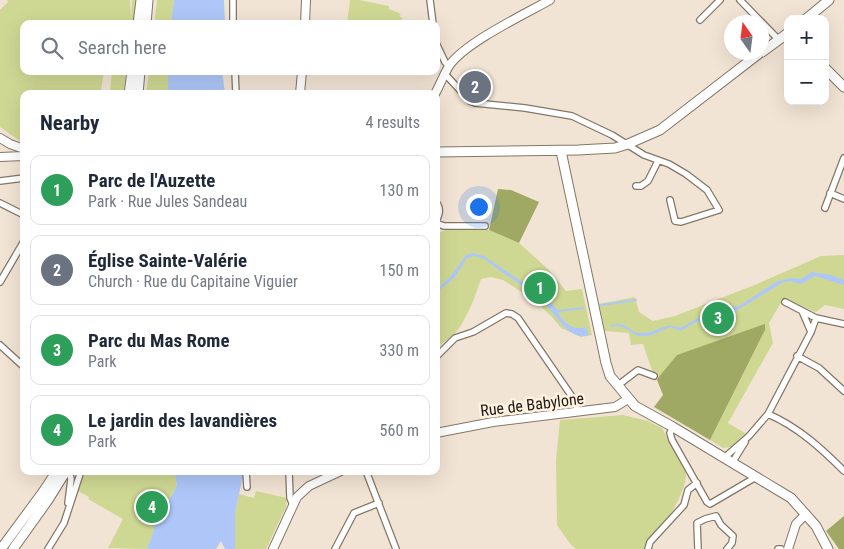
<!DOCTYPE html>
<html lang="en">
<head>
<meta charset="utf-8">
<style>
	:root { --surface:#fff; --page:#f2f2f3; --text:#1f2937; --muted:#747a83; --line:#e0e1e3; --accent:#111827 }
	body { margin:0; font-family:"Roboto Condensed",sans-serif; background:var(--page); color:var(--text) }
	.controls { position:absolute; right:15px; top:15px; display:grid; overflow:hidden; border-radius:10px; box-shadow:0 5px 20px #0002 }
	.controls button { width:45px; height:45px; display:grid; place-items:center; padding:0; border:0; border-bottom:1px solid var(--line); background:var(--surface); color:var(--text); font:25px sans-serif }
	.compass { position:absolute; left:724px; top:15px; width:45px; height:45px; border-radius:50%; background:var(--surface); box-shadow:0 5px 20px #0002; rotate:346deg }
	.you { position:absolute; left:478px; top:206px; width:18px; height:18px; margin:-12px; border:4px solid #fff; border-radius:50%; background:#1a73e8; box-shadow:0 0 0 8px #1a73e833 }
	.badge { display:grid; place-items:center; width:32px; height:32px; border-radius:50%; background:var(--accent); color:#fff; font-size:16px; font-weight:700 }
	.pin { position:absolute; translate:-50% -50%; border:2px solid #fff; box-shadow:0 1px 5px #0006 }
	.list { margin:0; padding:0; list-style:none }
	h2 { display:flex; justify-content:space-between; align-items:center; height:65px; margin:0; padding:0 20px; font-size:21px }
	h2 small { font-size:16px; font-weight:400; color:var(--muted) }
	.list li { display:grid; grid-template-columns:32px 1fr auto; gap:15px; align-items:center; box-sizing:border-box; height:70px; margin:0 10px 10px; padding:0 10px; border:1px solid var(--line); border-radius:10px }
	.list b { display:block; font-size:19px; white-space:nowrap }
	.list p { margin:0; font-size:16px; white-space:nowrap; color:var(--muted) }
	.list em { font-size:16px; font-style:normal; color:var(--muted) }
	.icon { flex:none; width:28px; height:28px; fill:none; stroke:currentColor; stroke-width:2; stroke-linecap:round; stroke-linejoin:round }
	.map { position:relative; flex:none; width:844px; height:549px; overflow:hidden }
	.search { position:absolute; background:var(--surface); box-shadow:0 5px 20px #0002; left:20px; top:20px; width:420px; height:55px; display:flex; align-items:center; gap:12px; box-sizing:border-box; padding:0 18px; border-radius:10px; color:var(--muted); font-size:19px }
	.panel { position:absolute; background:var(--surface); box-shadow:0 5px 20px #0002; left:20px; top:90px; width:420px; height:385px; border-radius:10px }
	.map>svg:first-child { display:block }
	.green { fill:#cfd893 }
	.forest { fill:#a0a963 }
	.water { fill:#aec7f8 }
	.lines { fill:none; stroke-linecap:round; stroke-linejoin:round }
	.stream { stroke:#aec7f8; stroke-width:2 }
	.street-casing { stroke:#837768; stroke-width:8 }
	.secondary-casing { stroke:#837768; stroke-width:10 }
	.primary-casing { stroke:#837768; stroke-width:11 }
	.street { stroke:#fff; stroke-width:5.5 }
	.secondary { stroke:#fff; stroke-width:8 }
	.primary { stroke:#fff; stroke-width:9 }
	.labels { text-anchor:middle; stroke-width:5; stroke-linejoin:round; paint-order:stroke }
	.street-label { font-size:16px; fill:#1e1914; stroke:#fff2e1 }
</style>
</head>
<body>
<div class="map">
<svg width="844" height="549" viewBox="0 0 844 549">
	<rect width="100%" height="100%" fill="#f2e4d4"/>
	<!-- green -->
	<path class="green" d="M7 0H130L131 19 132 0H137L133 24H24V71H104L101 91 104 94H24V144L0 127V10L8 2Z
		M157 0H174L171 24H154Z
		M350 0H359L389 6V9L401 14 399 16 402 18V24H347Z
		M112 71H126L123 94H111L110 91Z
		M149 71H168V94H146Z
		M457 228H474L489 230 519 243 548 269 566 291 582 289 592 335 581 337 561 328 552 317 533 299 503 280 491 277 481 279C475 297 468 316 457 331 454 336 442 342 436 349V262L438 261 436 258V234L446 230Z
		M844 255V309L825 305 816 312 783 299 769 323 773 343 728 423 745 433 731 447 723 448 710 440 765 330 677 355 657 380 654 376 643 344 631 345 629 333 605 331 599 304 635 297 639 312 653 321 675 316 757 284 821 256Z
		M623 415 648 421 662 428 686 472C687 484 678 501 672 512 663 525 649 533 644 549H576L571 545 557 525 556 460 560 420Z
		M85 471H174L177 485 169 501 164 521 157 523 147 549 108 548 123 519 88 499 89 497 78 491Z
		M256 491 287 498 286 507 266 549H235V513L239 494 254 498Z"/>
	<!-- forest -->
	<path class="forest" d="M498 189 511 190 539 202 519 243 489 230Z
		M765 324V330L710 440 654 407 663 395 657 380 658 378 677 355Z
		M844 516V549H839L826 531Z"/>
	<!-- water -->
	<path class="water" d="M174 0H224L225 24H171Z
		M168 71H222L225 94H168Z
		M473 253 484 256 543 296 558 310V313C563 320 569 328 579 328 587 328 580 325 587 329L589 335C584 336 579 337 574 334 559 326 552 308 539 298 522 284 502 274 485 259L474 256 467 258 455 277 436 293V290L451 276 466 255Z
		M812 272 831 275 844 280V285L815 276 801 284 790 281 782 283 734 312 718 314 694 323 681 331 671 327C660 330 652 338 640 336 627 334 629 323 610 327V325C631 321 627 332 639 333 657 335 662 320 681 328L694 320 711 313 727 307 739 306 776 282 790 278 801 279Z
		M174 471H244L235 513V549H225L221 541 216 549H147L154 530V525L157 523 164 521 169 501 177 485Z"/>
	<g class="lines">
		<!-- stream -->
		<path class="stream" d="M601 305 636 300
			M557 311 583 308"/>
		<defs>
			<path id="street" d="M233 0V24
				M430 0 433 24
				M740 0 778 39
				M700 20 720 0
				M436 43 445 62 449 66
				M235 71 236 94
				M445 74 470 101 475 103 525 108 572 116 612 135 644 155 669 164 686 174 707 190 719 210 681 222 675 221 670 200
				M0 181 24 178
				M636 186H641L648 181 658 161
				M830 193 844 199
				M436 202C441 208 440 214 436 221
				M0 203 24 215
				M825 208 844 158
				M436 223 444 226H485
				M0 282 24 241
				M785 302 816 318 844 324
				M802 311 811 332
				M0 345 24 367
				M797 356 819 368 844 391
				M436 357 455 338 473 332 506 313 512 314 518 318 575 401 578 412
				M617 386 638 370 654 376
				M768 414C798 427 821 448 844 471
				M673 427 670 433 672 440 707 502 710 504 756 477
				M724 458 749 436 768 414 811 332 816 318
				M732 463 745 442
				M246 471 247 487
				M289 471 290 498 293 505
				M366 471 396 549
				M68 503 71 479 69 471
				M48 549 64 523 81 471
				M335 549 354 513 379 503
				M648 549 650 542 684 505 688 490 697 483
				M698 549 697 523 705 519 716 516 721 525 733 536 732 543 727 549
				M778 549H781"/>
			<path id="secondary" d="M305 24 306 0
				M300 94 302 71
				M435 94C440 85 444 74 449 66 464 43 525 14 550 0
				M0 138 10 144 24 149
				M0 157 24 156
				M436 433 493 422 615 407 628 399
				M273 549 297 497 309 486 341 471
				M788 549 796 524 806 514"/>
			<path id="primary" d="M806 19 829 0
				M138 24 141 0
				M146 24 148 0
				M762 52 788 33
				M825 68 844 87
				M129 94 132 71
				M138 94 140 71
				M561 151 606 363 610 376 635 406 673 427 791 498 816 526 828 549
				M436 152 578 150 615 148 628 144 660 130 761 52
				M1 549 43 492 57 471
				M13 549 48 500 66 471"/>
		</defs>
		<!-- street casing -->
		<use href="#street" class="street-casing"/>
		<!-- secondary casing -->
		<use href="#secondary" class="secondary-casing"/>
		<!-- primary casing -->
		<use href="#primary" class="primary-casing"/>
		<!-- street -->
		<use href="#street" class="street"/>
		<!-- secondary -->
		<use href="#secondary" class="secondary"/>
		<!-- primary -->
		<use href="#primary" class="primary"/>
	</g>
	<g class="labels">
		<!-- street labels -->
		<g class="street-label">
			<text transform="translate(532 404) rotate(-7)" y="6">Rue de Babylone</text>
		</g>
	</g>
</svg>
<div class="controls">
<button>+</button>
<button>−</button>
</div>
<svg class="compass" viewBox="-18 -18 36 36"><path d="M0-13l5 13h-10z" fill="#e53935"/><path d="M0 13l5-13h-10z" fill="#747a83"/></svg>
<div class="you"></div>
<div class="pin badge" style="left:540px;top:288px;background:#2e9e5b">1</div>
<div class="pin badge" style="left:475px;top:87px;background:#6b7280">2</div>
<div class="pin badge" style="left:718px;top:318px;background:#2e9e5b">3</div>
<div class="pin badge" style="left:152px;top:507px;background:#2e9e5b">4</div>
<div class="search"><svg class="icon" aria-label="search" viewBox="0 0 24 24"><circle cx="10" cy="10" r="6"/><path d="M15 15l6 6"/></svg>Search here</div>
<section class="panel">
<h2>Nearby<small>4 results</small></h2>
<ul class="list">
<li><span class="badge" style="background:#2e9e5b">1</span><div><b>Parc de l'Auzette</b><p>Park · Rue Jules Sandeau</p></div><em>130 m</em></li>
<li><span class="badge" style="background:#6b7280">2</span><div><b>Église Sainte-Valérie</b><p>Church · Rue du Capitaine Viguier</p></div><em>150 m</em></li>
<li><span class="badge" style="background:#2e9e5b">3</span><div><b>Parc du Mas Rome</b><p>Park</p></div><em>330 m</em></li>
<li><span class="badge" style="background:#2e9e5b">4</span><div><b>Le jardin des lavandières</b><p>Park</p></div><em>560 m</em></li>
</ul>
</section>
</div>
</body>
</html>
